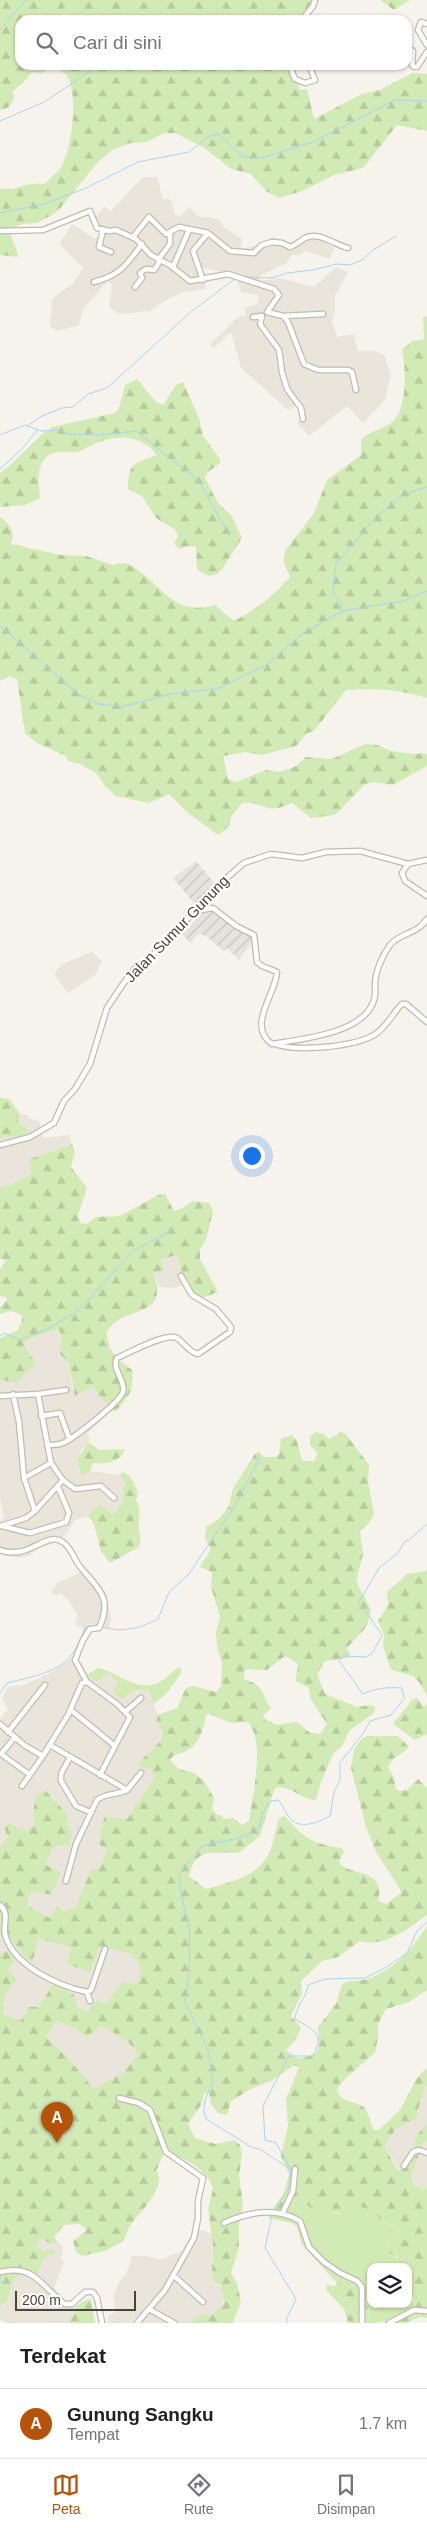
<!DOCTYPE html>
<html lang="id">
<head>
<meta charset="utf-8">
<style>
	:root { --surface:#fff; --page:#f2f2f2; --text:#202124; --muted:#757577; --line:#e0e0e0; --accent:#b45309 }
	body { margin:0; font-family:Helvetica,sans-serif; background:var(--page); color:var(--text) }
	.controls { position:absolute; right:15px; bottom:15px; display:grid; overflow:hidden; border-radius:10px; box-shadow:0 1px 4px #0004 }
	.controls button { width:45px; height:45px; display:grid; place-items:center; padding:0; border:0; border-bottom:1px solid var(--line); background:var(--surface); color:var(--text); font:25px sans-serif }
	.scale { position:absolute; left:15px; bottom:12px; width:121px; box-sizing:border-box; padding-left:5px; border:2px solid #4b4439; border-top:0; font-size:14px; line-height:18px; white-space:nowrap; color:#4b4439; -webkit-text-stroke:4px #fff; paint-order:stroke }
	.you { position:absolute; left:251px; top:1155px; width:18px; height:18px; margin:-12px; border:4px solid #fff; border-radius:50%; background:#1a73e8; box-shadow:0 0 0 8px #1a73e833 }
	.badge { display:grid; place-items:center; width:32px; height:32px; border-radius:50%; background:var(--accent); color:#fff; font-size:16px; font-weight:700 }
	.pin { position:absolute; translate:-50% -41px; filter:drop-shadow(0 1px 2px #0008) }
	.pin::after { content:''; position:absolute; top:26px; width:18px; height:15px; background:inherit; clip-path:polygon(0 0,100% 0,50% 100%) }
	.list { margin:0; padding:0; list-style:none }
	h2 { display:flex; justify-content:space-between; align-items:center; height:65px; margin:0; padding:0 20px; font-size:21px }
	h2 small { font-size:16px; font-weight:400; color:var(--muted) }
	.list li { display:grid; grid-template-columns:32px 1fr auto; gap:15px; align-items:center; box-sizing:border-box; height:70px; padding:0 20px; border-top:1px solid var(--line) }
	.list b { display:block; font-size:19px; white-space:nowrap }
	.list p { margin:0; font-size:16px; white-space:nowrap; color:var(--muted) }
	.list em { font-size:16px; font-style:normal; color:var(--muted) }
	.icon { flex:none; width:28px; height:28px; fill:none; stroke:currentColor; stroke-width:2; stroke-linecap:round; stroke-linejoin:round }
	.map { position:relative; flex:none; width:427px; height:2323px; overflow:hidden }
	.search { position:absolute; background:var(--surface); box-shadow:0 1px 4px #0004; left:15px; right:15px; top:15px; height:55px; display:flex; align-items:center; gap:12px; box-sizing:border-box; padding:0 18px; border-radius:15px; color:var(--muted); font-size:19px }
	.sheet { height:135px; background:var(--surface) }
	nav { display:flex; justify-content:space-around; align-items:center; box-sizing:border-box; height:70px; border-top:1px solid var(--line); background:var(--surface); font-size:14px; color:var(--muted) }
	nav a { display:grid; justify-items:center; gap:2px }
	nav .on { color:var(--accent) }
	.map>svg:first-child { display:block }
	.residential { fill:#eae5da }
	.industrial { fill:url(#industrial-furrows) }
	.green { fill:#d2eab5 }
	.forest { fill:url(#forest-firs); fill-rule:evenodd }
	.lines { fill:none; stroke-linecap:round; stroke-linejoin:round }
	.stream { stroke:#a9d4f2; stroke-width:1 }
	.street-casing { stroke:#c2bbae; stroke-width:7 }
	.street { stroke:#fff; stroke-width:4.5 }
	.labels { text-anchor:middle; stroke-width:4.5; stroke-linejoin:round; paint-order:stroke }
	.street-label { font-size:15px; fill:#4b4439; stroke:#fff }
</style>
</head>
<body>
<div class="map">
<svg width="427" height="2323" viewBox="0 0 427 2323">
	<defs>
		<pattern id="industrial-furrows" width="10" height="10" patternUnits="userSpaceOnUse" patternTransform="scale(1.25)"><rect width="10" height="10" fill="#e6e2dd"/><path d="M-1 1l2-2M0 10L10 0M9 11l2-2" fill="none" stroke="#c7c3be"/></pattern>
		<pattern id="forest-firs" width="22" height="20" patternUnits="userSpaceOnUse" patternTransform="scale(1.25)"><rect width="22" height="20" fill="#d2eab5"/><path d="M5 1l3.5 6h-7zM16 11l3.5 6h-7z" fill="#b6ca9c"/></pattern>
	</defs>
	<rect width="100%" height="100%" fill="#f6f3ec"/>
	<!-- residential -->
	<path class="residential" d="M143 177H157L163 199H171L175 215 181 216 189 207 198 216 219 219 224 227 242 239 241 249 258 245 273 237 291 244 308 232 334 248 330 259 305 251 299 255H292L286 263 258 277 260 281 280 278 314 287 336 267 348 272 335 296V310L332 322 337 337 354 334 357 351H375L384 355 391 374 385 400 363 423 347 406 309 436 297 423 305 415 296 406 288 410 241 368 231 332 213 348 210 344 239 316 246 315 244 308 257 304 258 295 241 292 237 278 222 272 203 268 206 289 184 292 166 300 150 311 119 314 109 307 112 284 108 281 84 308 78 326 56 331 50 326 52 299 74 282 83 268 59 244 72 224 95 239 104 232 95 217 104 207 111 211Z
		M92 952 102 961 95 975 68 993 54 974 62 964Z
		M20 1114 28 1115V1118L39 1121 43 1138 69 1135 72 1144 30 1159 31 1174 10 1185 0 1187V1140L2 1137 22 1136 28 1131 17 1120Z
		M177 1255 184 1285 175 1288 159 1287 153 1273 164 1270 161 1259Z
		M57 1329 61 1333 60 1354 69 1363 72 1385 76 1396 92 1386 113 1409 87 1434 90 1440 81 1450V1475L90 1471 119 1475 125 1482 121 1506 113 1516 93 1509 88 1516 75 1520 67 1533 57 1542 39 1548 29 1556 19 1558 5 1556 0 1552V1521L4 1518 0 1498V1381L22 1376 30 1371 23 1343 25 1341Z
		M88 1569 107 1595 111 1618 109 1628 91 1624 87 1630 75 1625 77 1614 68 1600 61 1594 55 1595 51 1592 57 1583Z
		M73 1657 78 1658 91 1679 97 1680 108 1673 118 1682 135 1690 148 1691 158 1715 156 1722 163 1732 161 1741 137 1764 152 1768 154 1778 127 1819 104 1817 99 1844 107 1850 100 1868 91 1869 76 1907 64 1911 56 1907 51 1918 28 1906V1898L32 1891 51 1895 60 1873 45 1864 52 1850 58 1845 69 1846 66 1824 69 1816 45 1790 36 1795 33 1813 34 1824 26 1832 8 1837 0 1846V1719L8 1709 2 1698 8 1687 24 1685 52 1672Z
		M7 1933 33 1960 38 1937 71 1948 68 1958 90 1972 100 1946 115 1948 130 1954 140 1964V1982L131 1984 122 1982 106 2004 88 2012 77 2007H39L18 2021 3 2012 4 2000 8 1987V1969L6 1951 0 1954V1937Z
		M56 2021 75 2028 86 2038 100 2024 128 2042 138 2054 124 2072 94 2090 69 2059 46 2037Z
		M425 2086H427V2123L414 2142V2155L407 2168 400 2171 384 2146 396 2129 409 2121 419 2106Z
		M427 2139V2187L425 2190 415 2186 411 2177 422 2145Z
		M195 2228 213 2234 212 2279 223 2289 222 2306 210 2317 193 2319V2323H109L108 2317 115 2312 113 2297 119 2282 127 2273 132 2256H146L160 2260 182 2251Z
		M40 2239 52 2244 58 2242 63 2246V2253L60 2257 64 2263 54 2287 63 2300 75 2303V2315L67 2323H6L0 2320V2306H4L8 2299 13 2281 25 2268 55 2252 43 2251 35 2246Z"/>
	<!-- industrial -->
	<path class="industrial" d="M196 861 216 885 203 897 254 939 239 960 227 948 224 951 206 936 199 934 190 943 182 934 202 913 173 878Z"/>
	<!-- green -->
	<path class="green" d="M180 1667 182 1672 167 1693 154 1704 148 1691 135 1690 121 1699 113 1691 118 1682 108 1673 97 1681 91 1679 88 1674 98 1668C118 1672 136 1692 158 1683 166 1679 172 1671 180 1667Z
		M297 2194 309 2207 333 2213 340 2214 355 2206H363L374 2211 380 2220 398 2229 400 2236 393 2241 386 2243 390 2253 401 2260 402 2267H371V2304H408V2291L414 2303C401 2314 388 2323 370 2323L369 2312 354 2285 337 2283 302 2245 297 2227 292 2223 268 2218 273 2209 277 2211 294 2206V2198Z"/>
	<!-- forest -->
	<path class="forest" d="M0 0H319L303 20H20V65H293L300 90 307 89 314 119 362 94 380 90 413 73 427 74V131L397 125 363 168 334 175 302 191 279 198 266 191 251 174 231 169 203 147 175 133H164L147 142 131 143 114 149 97 163 57 212 37 223 22 224 11 229C10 242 18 247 18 257L0 255V189C5 188 12 190 16 188 26 184 34 183 44 184 49 179 55 175 59 170 72 153 79 95 67 76 64 71 55 69 50 66L42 73 32 72 23 83 13 91 14 98 9 107 0 110Z
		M380 0H410L394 10Z
		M427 316V698C399 689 375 688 346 690L314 731 307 733 296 746 262 755 245 752 223 756 228 779 236 782 266 770 279 772 297 766 305 757 332 759 365 744 378 745 391 751 414 754 424 753 427 755V766L393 785 374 782 365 784 336 814 328 816 311 818 292 803C263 816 266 801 242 803L231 817 230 826 218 835 188 813 169 794 149 803 116 796 105 786 96 773 80 764 68 761 66 756 37 743 25 733 17 679 9 676 0 681V517C11 525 15 532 11 544L61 555 86 556 113 565 121 563 128 564C161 581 171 618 215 605L234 621C257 609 273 596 290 577L284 563 285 551 314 513 327 480 361 455V440C369 431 381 430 391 423 408 410 406 368 402 349L413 341 424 339 423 317Z
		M137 379 156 402 163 405 176 385 183 382 199 418 203 436 220 459V463L208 472 205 478 218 503 231 515 242 538 222 569 217 574 209 576 197 570 196 547 188 546 180 549 174 543 178 537 176 530 156 518 142 496 128 489C128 461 135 464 157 455 140 434 117 434 94 444 88 446 83 451 77 452 66 453 51 449 44 460 36 470 39 486 40 498L25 505 0 507V473C19 460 33 439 52 427L115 413 119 409 125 385Z
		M0 1098 9 1099 20 1114 17 1120 29 1131 22 1136 3 1137 0 1140Z
		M72 1144 75 1152 71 1167 87 1188 78 1215 80 1223 87 1224 96 1217 120 1216 158 1195 165 1194 174 1211 183 1208 193 1201 209 1203 213 1211 206 1240 200 1249V1259L218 1292 194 1301 184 1285 177 1255 161 1259 164 1270 153 1273C172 1320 122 1304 107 1332 108 1353 117 1358 132 1370 134 1391 129 1396 116 1411H111L112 1409 92 1387 75 1396 69 1363 60 1354 61 1333 57 1329 25 1341 24 1344 36 1365 15 1383 3 1380 0 1381V1338L18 1330 22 1320V1315L11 1311 0 1314V1308L7 1300 6 1297 0 1296V1269L6 1260 0 1259V1187L10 1185 31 1174 30 1159Z
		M316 1432 324 1434 329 1439 341 1432 345 1433 369 1465 368 1481 374 1514 369 1523 360 1531 363 1555 356 1581 371 1610 367 1626 346 1649 350 1653 348 1658 325 1661 317 1674 325 1694 357 1707 371 1705 375 1707 374 1713 350 1730 342 1746 333 1754 321 1782 316 1800C302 1800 293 1787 277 1787L274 1790 260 1836 240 1852C217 1856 197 1842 189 1876L206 1889C231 1882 260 1877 271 1849 274 1839 276 1828 279 1818L285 1816C303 1838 313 1844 342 1848L344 1852 339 1861 341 1865C357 1876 386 1871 378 1901L386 1904 401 1893 400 1889 376 1852 366 1827 351 1768 354 1750 361 1739 367 1736H398L409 1747C402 1755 392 1756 388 1767L394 1778 396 1789 399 1791 407 1790 418 1779 427 1788V1915C408 1929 384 1948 360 1941L338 1957 322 1961 301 1981 302 1993 291 2016 301 2028 296 2039 286 2050 297 2058C323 2056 319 2049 318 2027L336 2004 342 1984C350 1979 359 1982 368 1979 395 1969 412 1949 427 1926V1990L409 2002 386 2009 378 2024V2038L375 2052 341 2083 337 2090 341 2098C370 2109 363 2102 374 2130H379L400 2110 417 2078 427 2068V2086H425L415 2119 396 2129 384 2146 397 2169 400 2171C415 2164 411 2153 415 2140 418 2132 423 2129 427 2123V2139L422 2145 411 2177 415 2186 424 2190 427 2187V2318L419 2317 406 2323H381L394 2318 414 2303V2299L408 2291V2267H402L398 2257 380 2249 382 2245 393 2241 400 2236 398 2229 380 2220 374 2211 359 2206 344 2214 321 2211 309 2207 297 2194 291 2213 273 2209 284 2193 289 2174 281 2156 288 2126 286 2099 299 2068 294 2065 273 2080 251 2089 231 2101 227 2115 218 2113 211 2104 209 2093H204L201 2105 188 2124 195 2138 215 2144 234 2140 240 2145 242 2153 239 2176 243 2205 239 2224V2247L231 2273 237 2283 241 2302 233 2323H193V2319L201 2314 210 2317 224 2303 221 2286 212 2280 213 2244 208 2209 213 2189C209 2171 180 2153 163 2155L156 2171C169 2185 138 2214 130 2226 127 2231 126 2236 124 2241L105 2251 82 2256 76 2252 73 2241 86 2231 85 2228 79 2224 64 2225 54 2237 58 2242 52 2244 40 2239 36 2246 43 2251 54 2249 55 2252 43 2259 37 2274 24 2268 13 2281 7 2302 0 2306V1954L6 1951 15 1960 8 1969 17 1981C5 1989 4 1998 3 2012L18 2021 22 2019 29 2007H39L53 1984 74 1995 77 2007 88 2012 97 2000 106 2004 122 1982 131 1984 139 1982 140 1964 130 1954 100 1946 90 1972 67 1964 71 1948 38 1938 33 1960 28 1961 7 1934 0 1937V1846L8 1837 4 1827 8 1823 26 1832 34 1824 33 1813 36 1795 45 1790 69 1816 66 1824 72 1832 69 1846 58 1845 52 1850 45 1864 61 1873 51 1895 32 1891 28 1898V1906L50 1918 57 1907 64 1911 76 1907 91 1869 100 1868 107 1850 99 1844 104 1817 127 1819 154 1778 152 1768H144L137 1764 161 1741 163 1732 156 1722 158 1715 177 1708 186 1688 193 1686 216 1692 221 1686 222 1663 217 1647 216 1632 220 1617 211 1587 212 1572 200 1567 211 1549 205 1538 206 1527 219 1519 229 1506 233 1488 255 1454 258 1451 264 1457H276L279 1454 281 1439 292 1435 297 1441 302 1461H315L317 1453 310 1445V1436ZM285 1656 297 1663C299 1670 295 1674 296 1681L309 1688 310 1698 327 1724 320 1734 310 1733 297 1722 276 1725 270 1721H266L263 1716 271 1708C260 1693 266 1686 244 1679L245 1669 267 1670ZM209 1714 231 1723 248 1722C266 1742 252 1797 249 1821L242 1825 233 1818 224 1819 221 1815H217L212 1809 214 1798 204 1781 194 1773 179 1769 170 1760C174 1753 177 1755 184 1752 198 1747 204 1729 206 1715ZM56 2021 75 2028 86 2038 101 2025 128 2042 138 2054 124 2072 94 2089 69 2059 46 2037Z
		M88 1442 99 1450 125 1449C120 1463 106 1464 93 1463L90 1471 81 1476 78 1459Z
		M123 1472 130 1476 138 1492 136 1500C142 1510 138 1516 139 1527 139 1536 142 1538 139 1547L110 1563 101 1551 94 1524 88 1516 93 1509 101 1505 113 1515 121 1506 125 1482 119 1475Z
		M427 1568V1696L419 1682 413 1676 392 1670 390 1668 383 1646 384 1635 378 1621 388 1605 387 1592 407 1574 426 1571Z
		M417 1698 424 1707 427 1703V1734L415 1740 393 1724 412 1700Z
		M337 2283H348L360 2288 367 2302 370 2323H348L344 2309 326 2290 327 2285 336 2286Z
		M88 2299H91L95 2323H67L74 2315 76 2306Z"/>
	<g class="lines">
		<!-- stream -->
		<path class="stream" d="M0 30 26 0
			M0 121 44 102 100 65
			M0 213 44 204 86 188 138 162 189 152 208 137 218 134 243 157 262 158 313 142 395 100 427 101
			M245 277 272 278 287 273 313 270 337 264 350 265 362 260 373 250 396 236
			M27 426 42 416 62 408 73 407 88 394 107 388 192 311 236 278
			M0 435 25 425 41 431 59 430 68 434 100 435 136 431 199 481 229 535
			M0 469 23 448 37 430
			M342 611 340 601 333 593 336 563C364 536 385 495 427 487
			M0 626 79 695 99 704 121 707 171 694 219 688 266 665 303 633 342 611 403 601 427 591
			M0 1336 5 1333 19 1340 46 1330 80 1309 133 1251 176 1228
			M100 1627C125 1632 135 1630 158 1619L169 1592 188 1575 236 1504 260 1458
			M0 1693 7 1683C26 1678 58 1673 71 1656 77 1648 81 1637 85 1628L89 1627
			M291 2170 260 2149 253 2148 206 2119C201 2110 206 2092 213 2085L209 2053 185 2001 189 1975 190 1930 181 1894 179 1874 202 1846 243 1837 255 1832 260 1826 262 1814 271 1801 278 1800C284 1806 284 1811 289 1817 299 1831 319 1822 330 1816L334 1792 340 1780V1763L364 1732 370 1721 391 1715 404 1699 402 1688C388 1687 376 1688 363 1694L339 1661 343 1656 365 1657 372 1654 382 1635 359 1602 379 1568 397 1554 405 1541 409 1540 427 1524
			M273 2211 288 2190 291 2170 276 2143 265 2140 263 2106 289 2056H313C326 2032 312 2030 295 2019 296 2005 307 1998 308 1985L325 1979 365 1978 385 1968 407 1953 417 1931 427 1922
			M272 2215 265 2248 296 2299 286 2320 288 2323
			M0 2283V2274"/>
		<defs>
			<path id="street" d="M302 20 313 6 315 0
				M427 24 421 22 418 30 427 45
				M407 48 413 51 412 65 414 67H417L427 52
				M289 65 295 79 305 83 315 80 309 65
				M103 230 99 247 111 252
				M0 231 43 230 90 211 97 228 109 231 116 230 136 239 151 255 170 265 190 281 228 274 274 289 279 295 267 312 283 316 288 322 304 364 318 370H348L352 372 356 390
				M133 237 149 217 166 234 179 227 208 233 230 251 254 253 262 245 272 242 282 243 290 247C296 245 300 241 305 238 319 231 335 245 348 248
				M158 260 170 244V233
				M173 267 189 230
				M203 280 193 251 208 233
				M94 282C121 275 126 265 142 244
				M135 287 142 278 140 273 146 269 154 270 160 261
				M262 316 260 324 279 350 282 372 287 389 301 408 303 419
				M283 316 323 314
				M253 317 262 316
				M427 860 408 864 402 873 405 881 427 896
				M195 911 213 908 236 926 254 935 257 962 262 966 277 972C276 994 246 1026 272 1044 301 1039 364 1034 374 1000 376 995 375 990 375 985 375 972 382 956 390 945 399 933 418 934 427 919
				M275 1044C297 1052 353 1047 374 1035 387 1027 392 1014 402 1004H406L427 1022
				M0 1145 30 1137 54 1123 64 1101 75 1089 90 1064 107 1008 123 984 135 968 147 961 195 911 201 900 244 863 271 854 302 858 326 852 360 851 408 864
				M13 1394 19 1422 24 1478
				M38 1394 66 1390
				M0 1396 38 1394 51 1463 63 1480 35 1511
				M41 1416 60 1413 69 1438
				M47 1445C52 1445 58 1445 63 1443 74 1438 119 1403 123 1392 126 1380 111 1369 117 1358 129 1353 166 1332 177 1338 185 1343 187 1351 198 1354L230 1332 231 1327 216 1309 192 1295 181 1276
				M63 1480 75 1489 101 1486 114 1498
				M1 1526 26 1518 35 1511 24 1478 51 1463
				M2 1526 30 1533 66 1522 69 1513 58 1487
				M0 1550C28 1560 42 1535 59 1540 69 1544 73 1556 78 1564 96 1588 114 1595 99 1628L90 1629 83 1640 75 1660 87 1682
				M71 1710 115 1746
				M126 1711 141 1698
				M0 1724 24 1745 43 1756 68 1715 82 1683 87 1682 117 1704 130 1717 100 1775
				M8 1732 45 1685
				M15 1737 1 1754 30 1775
				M50 1745 127 1790C118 1795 105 1793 97 1800L76 1844 66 1881
				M70 1757 61 1774V1781L76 1806 90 1812
				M22 1786 43 1756
				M127 1790 141 1773
				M0 1905C10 1914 3 1923 5 1934 12 1965 58 1986 87 1992L90 2001
				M87 1992 91 1990 105 1949
				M119 2098 139 2103 150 2110 166 2152 203 2178 198 2201V2218L194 2238 165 2290 137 2323
				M404 2166 413 2152 419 2150 427 2153
				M282 2214 293 2191 295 2169
				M224 2223C248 2212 276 2207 300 2221L309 2247 324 2262 340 2273 357 2281 362 2287V2323
				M0 2272C35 2263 42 2288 65 2304H72L85 2292H93L97 2298 102 2323
				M174 2276 203 2302
				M149 2309 174 2323
				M389 2323 414 2310 427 2311"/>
		</defs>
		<!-- street casing -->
		<use href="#street" class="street-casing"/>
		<!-- street -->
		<use href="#street" class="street"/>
	</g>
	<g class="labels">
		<!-- street labels -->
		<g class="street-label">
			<text transform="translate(177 929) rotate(-46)" y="5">Jalan Sumur Gunung</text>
		</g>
	</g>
</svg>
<div class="controls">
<button><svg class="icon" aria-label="layers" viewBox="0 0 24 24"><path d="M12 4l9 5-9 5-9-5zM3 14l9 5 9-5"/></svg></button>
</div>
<div class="scale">200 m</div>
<div class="you"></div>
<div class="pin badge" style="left:57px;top:2143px">A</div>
<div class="search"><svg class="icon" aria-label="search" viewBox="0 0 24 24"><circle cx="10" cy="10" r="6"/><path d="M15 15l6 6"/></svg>Cari di sini</div>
</div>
<section class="sheet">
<h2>Terdekat<small></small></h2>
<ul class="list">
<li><span class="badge">A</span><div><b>Gunung Sangku</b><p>Tempat</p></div><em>1.7 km</em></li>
</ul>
</section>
<nav>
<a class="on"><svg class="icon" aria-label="map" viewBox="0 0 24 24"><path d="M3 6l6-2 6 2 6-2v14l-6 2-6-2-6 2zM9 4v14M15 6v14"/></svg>Peta</a>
<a><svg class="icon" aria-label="directions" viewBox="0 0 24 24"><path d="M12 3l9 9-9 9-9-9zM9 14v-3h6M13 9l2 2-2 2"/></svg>Rute</a>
<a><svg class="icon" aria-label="saved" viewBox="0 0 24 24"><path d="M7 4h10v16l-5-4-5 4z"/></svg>Disimpan</a>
</nav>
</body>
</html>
